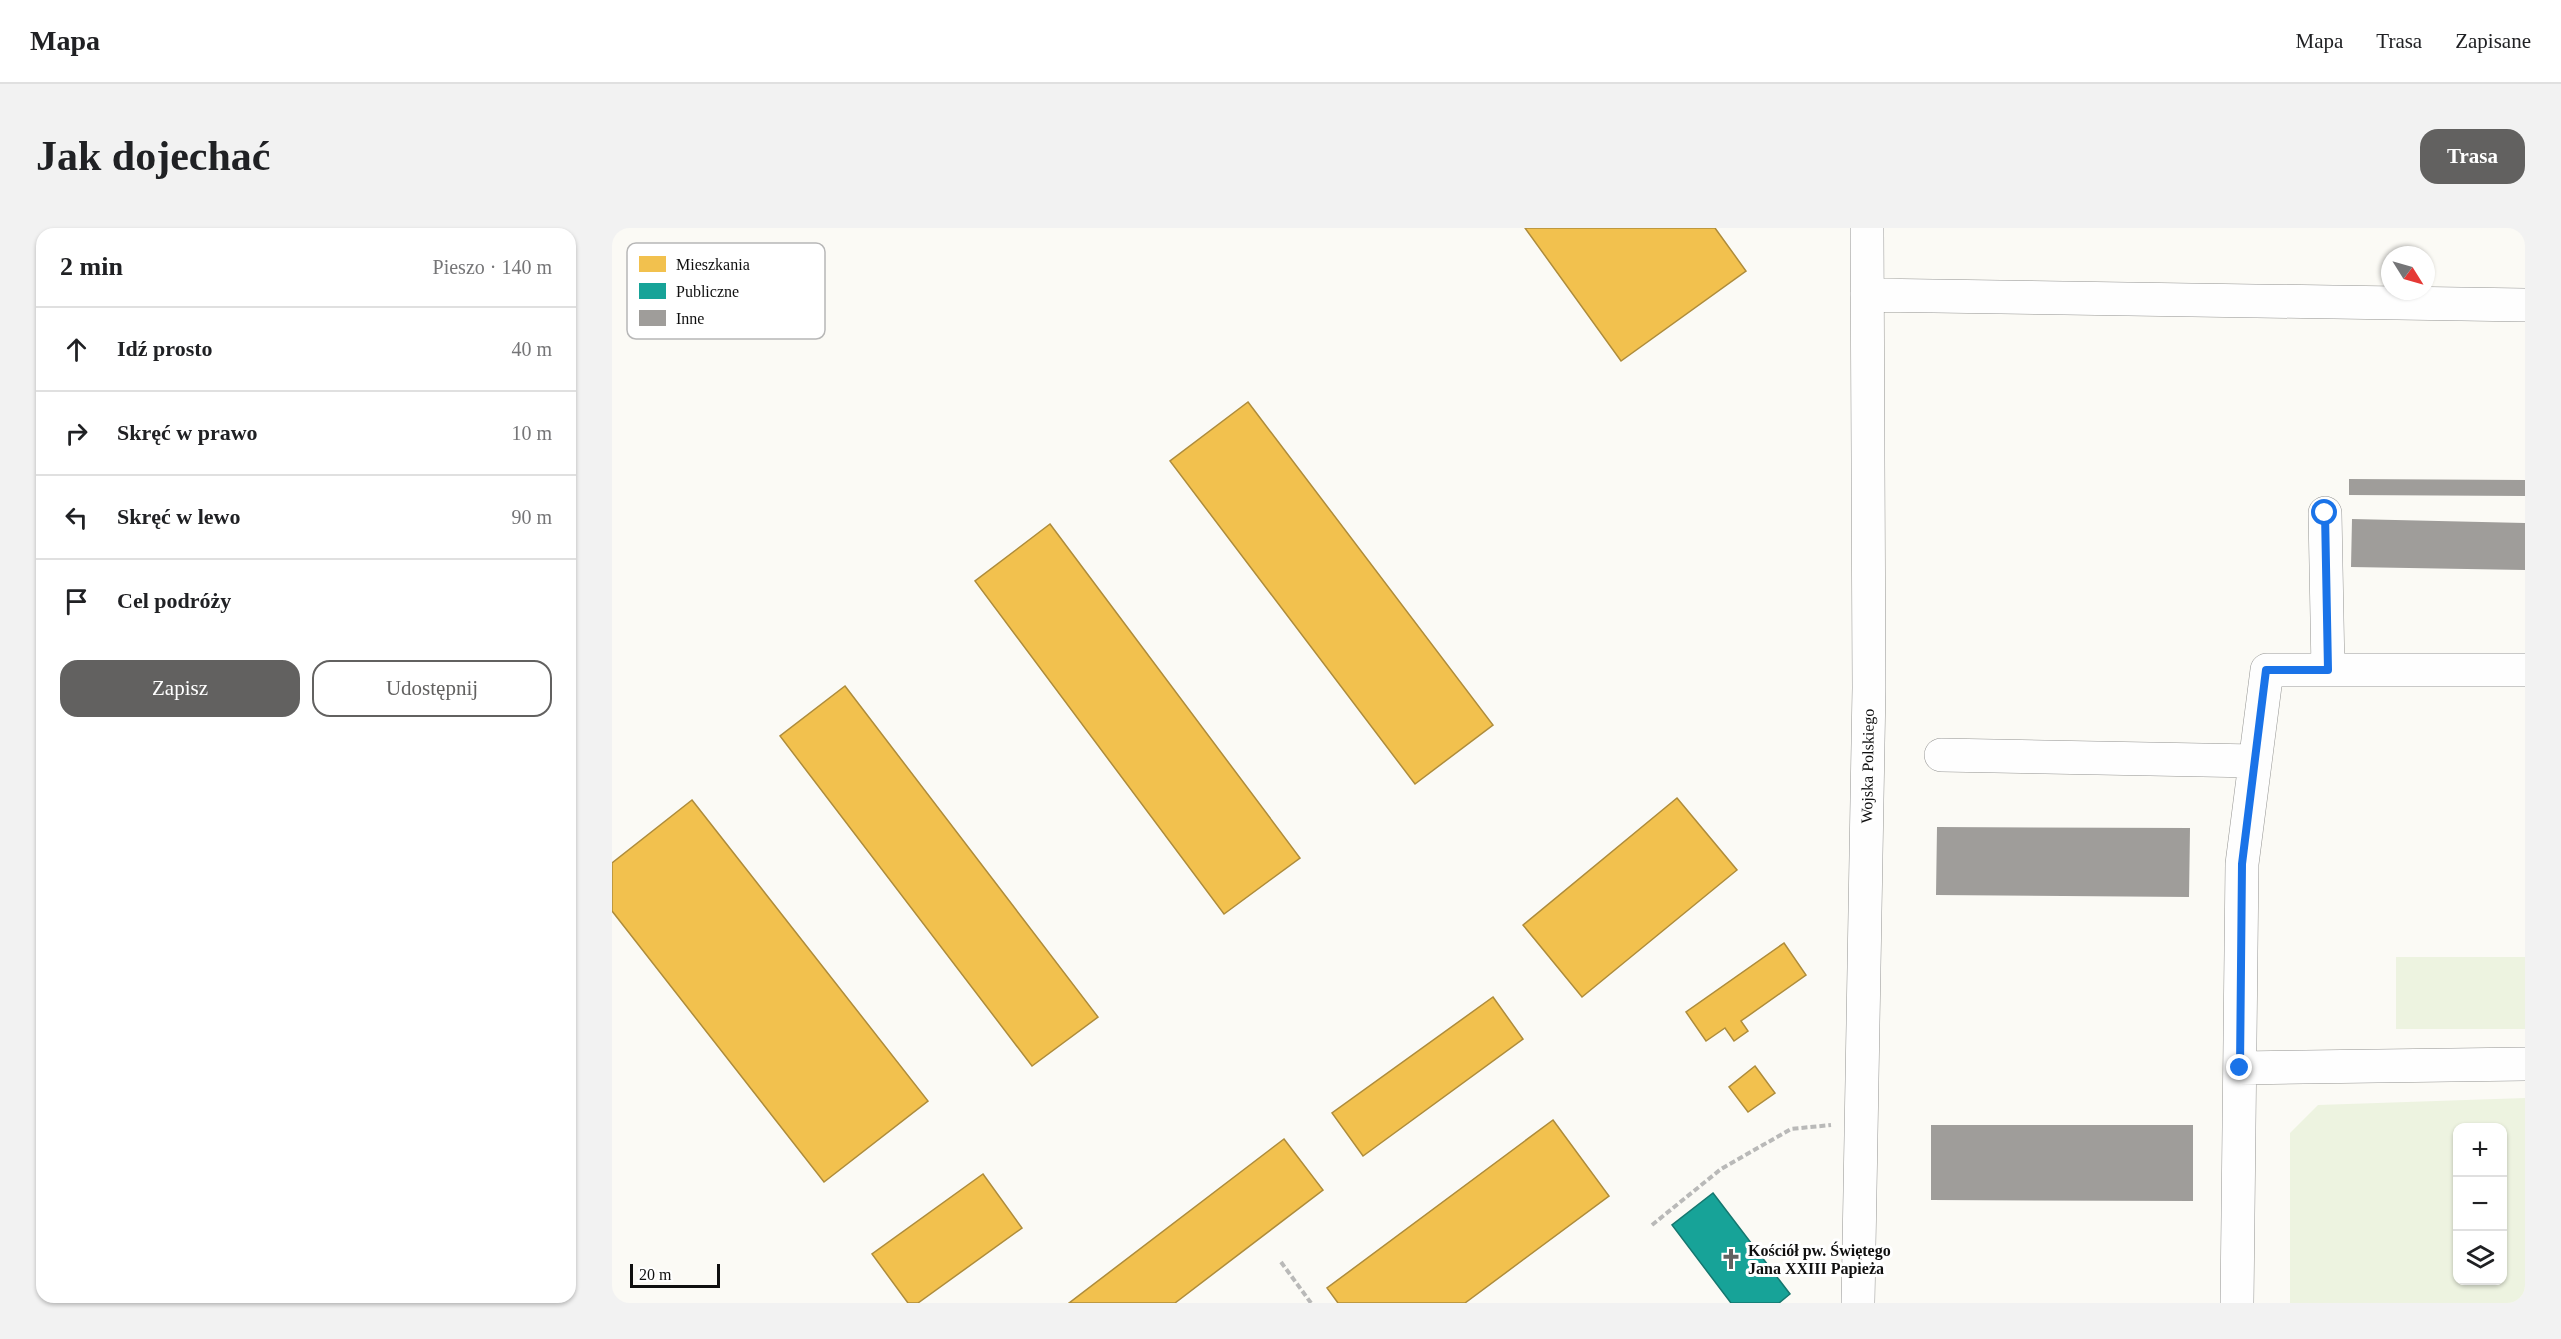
<!DOCTYPE html>
<html lang="pl">
<head>
<meta charset="utf-8">
<style>
	:root { --surface:#fff; --page:#f2f2f2; --text:#202124; --muted:#757577; --line:#e0e0e0; --accent:#626160 }
	body { margin:0; font-family:"Times New Roman",serif; background:var(--page); color:var(--text) }
	.controls { position:absolute; right:18px; bottom:18px; display:grid; overflow:hidden; border-radius:12px; box-shadow:0 2px 4px #0004 }
	.controls button { width:54px; height:54px; display:grid; place-items:center; padding:0; border:0; border-bottom:2px solid var(--line); background:var(--surface); color:var(--text); font:30px sans-serif }
	.compass { position:absolute; left:1769px; top:18px; width:54px; height:54px; border-radius:50%; background:var(--surface); box-shadow:0 2px 4px #0004; rotate:127deg }
	.scale { position:absolute; left:18px; bottom:15px; width:90px; box-sizing:border-box; padding-left:6px; border:3px solid #0f0f0f; border-top:0; font-size:16px; line-height:21px; white-space:nowrap; color:#0f0f0f; -webkit-text-stroke:4px #fff; paint-order:stroke }
	.stop { position:absolute; width:18px; height:18px; margin:-14px; border:4px solid #1a73e8; border-radius:50%; background:#fff }
	.stop.end { background:#1a73e8; border-color:#fff; box-shadow:0 2px 6px #0008 }
	.list { margin:0; padding:0; list-style:none }
	h2 { display:flex; justify-content:space-between; align-items:center; height:78px; margin:0; padding:0 24px; font-size:26px }
	h2 small { font-size:20px; font-weight:400; color:var(--muted) }
	.list li { display:grid; grid-template-columns:39px 1fr auto; gap:18px; align-items:center; box-sizing:border-box; height:84px; padding:0 24px; border-top:2px solid var(--line) }
	.list b { display:block; font-size:22px; white-space:nowrap }
	.list em { font-size:20px; font-style:normal; color:var(--muted) }
	.actions { display:flex; gap:12px; padding:18px 24px }
	.actions a { flex:1; padding:14px 0; border:2px solid var(--accent); border-radius:18px; text-align:center; font-size:21px; color:var(--accent) }
	.actions .main { background:var(--accent); color:#fff }
	.icon { flex:none; width:33px; height:33px; fill:none; stroke:currentColor; stroke-width:2; stroke-linecap:round; stroke-linejoin:round }
	.map { position:relative; flex:none; width:1913px; height:1075px; overflow:hidden; border-radius:18px }
	header { display:flex; align-items:center; gap:36px; box-sizing:border-box; height:84px; padding:0 30px; background:var(--surface); border-bottom:2px solid var(--line) }
	header strong { font-size:28px }
	nav { display:flex; gap:33px; margin-inline-start:auto; font-size:21px }
	.intro { display:flex; align-items:center; justify-content:space-between; box-sizing:border-box; height:144px; padding:0 36px }
	h1 { margin:0; font-size:42px }
	.button { padding:15px 27px; border-radius:18px; background:var(--accent); color:#fff; font-size:21px; font-weight:700 }
	main { display:flex; gap:36px; padding:0 36px }
	aside { flex:1; background:var(--surface); border-radius:18px; box-shadow:0 2px 4px #0004 }
	.map>svg:first-child { display:block }
	.pitch { fill:#edf3e0; fill-rule:evenodd }
	.homes { fill:#f2c14e; stroke:#ae8c3b; stroke-width:1.5 }
	.public { fill:#17a398; stroke:#15776f; stroke-width:1.5 }
	.building { fill:#9f9d9a }
	.lines { fill:none; stroke-linecap:round; stroke-linejoin:round }
	.minor-casing { stroke:#959593; stroke-width:34 }
	.path { stroke:#b9b9b8; stroke-width:4; stroke-dasharray:6 3; stroke-linecap:butt }
	.minor { stroke:#fefefe; stroke-width:33 }
	.route { stroke:#1a73e8; stroke-width:8 }
	.labels { text-anchor:middle; stroke-width:6; stroke-linejoin:round; paint-order:stroke }
	.street-label { font-size:16px; fill:#0f0f0f; stroke:#fff }
	.poi-label { font-size:16px; font-weight:bold; fill:#0f0f0f; stroke:#fff; text-anchor:start }
	.key { fill:#fff; stroke:#b7b7b7; stroke-width:1.5 }
	.key-label { font-size:16px; fill:#0f0f0f }
</style>
</head>
<body>
<header>
<strong>Mapa</strong>
<nav><a>Mapa</a><a>Trasa</a><a>Zapisane</a></nav>
</header>
<div class="intro"><h1>Jak dojechać</h1><a class="button">Trasa</a></div>
<main>
<aside>
<h2>2 min<small>Pieszo · 140 m</small></h2>
<ul class="list">
<li><svg class="icon" aria-label="ahead" viewBox="0 0 24 24"><path d="M12 20V5M6 11l6-6 6 6"/></svg><div><b>Idź prosto</b></div><em>40 m</em></li>
<li><svg class="icon" aria-label="right" viewBox="0 0 24 24"><path d="M7 20v-9h11M14 6l5 5-5 5"/></svg><div><b>Skręć w prawo</b></div><em>10 m</em></li>
<li><svg class="icon" aria-label="left" viewBox="0 0 24 24"><path d="M17 20v-9H6M10 6l-5 5 5 5"/></svg><div><b>Skręć w lewo</b></div><em>90 m</em></li>
<li><svg class="icon" aria-label="arrive" viewBox="0 0 24 24"><path d="M6 21V4h12l-3 4 3 4H6"/></svg><div><b>Cel podróży</b></div></li>
</ul>
<div class="actions"><a class="main">Zapisz</a><a>Udostępnij</a></div>
</aside>
<div class="map">
<svg width="1913" height="1075" viewBox="0 0 1913 1075">
	<rect width="100%" height="100%" fill="#fbfaf5"/>
	<!-- pitch -->
	<path class="pitch" d="M1784 729H1913V801H1784Z
		M1913 870V1075H1678V905L1706 877ZM1846 900H1890V1052H1846Z"/>
	<!-- homes -->
	<path class="homes" d="M913 0H1103L1134 43 1009 133Z
		M636 174 881 497 803 556 558 233Z
		M438 296 688 630 612 686 363 353Z
		M233 458 486 789 420 838 168 508Z
		M1065 570 1125 642 970 769 911 697Z
		M80 572 316 873 212 954 0 683V635Z
		M1172 715 1194 747 1129 793 1136 803 1122 813 1113 800 1094 813 1074 784Z
		M881 769 911 811 751 928 720 885Z
		M1143 838 1163 865 1136 884 1117 859Z
		M941 892 997 968 853 1075H726L715 1060Z
		M672 911 711 962 563 1075H457Z
		M371 946 410 1000 306 1075H296L260 1026Z"/>
	<!-- public -->
	<path class="public" d="M1101 965 1178 1066 1167 1075H1119L1060 997Z"/>
	<!-- building -->
	<path class="building" d="M1737 251 1913 252V268L1737 267Z
		M1740 291 1913 295V342L1739 339Z
		M1325 599 1578 600 1577 669 1324 667Z
		M1319 897H1581V973L1319 972Z"/>
	<g class="lines">
		<defs>
			<path id="minor" d="M1255 67 1913 77
				M1713 285 1716 442
				M1329 527 1643 533
				M1628 840 1913 836
				M1246 1075 1257 460 1255 0
				M1625 1075 1630 636 1655 442H1913"/>
		</defs>
		<!-- minor casing -->
		<use href="#minor" class="minor-casing"/>
		<!-- path -->
		<path class="path" d="M1040 997 1109 941 1179 901 1219 897
			M669 1034 699 1075"/>
		<!-- minor -->
		<use href="#minor" class="minor"/>
	</g>
	<g class="lines">
		<!-- route -->
		<path class="route" d="M1628 840 1630 636 1654 442H1716L1713 285"/>
	</g>
	<!-- icons -->
	<defs>
		<symbol id="church-bare" viewBox="-9 -9 18 18"><path d="M-1.2-6h2.4v3.5h3.3v2.4h-3.3V6h-2.4V-.1h-3.3v-2.4h3.3Z" fill="#626160" stroke="#fff" stroke-width="2.5" paint-order="stroke"/></symbol>
	</defs>
	<g fill-rule="evenodd">
		<use href="#church-bare" x="1104" y="1016" width="30" height="30"/>
	</g>
	<g class="labels">
		<!-- street labels -->
		<g class="street-label">
			<text transform="translate(1255 538) rotate(-89)" y="6">Wojska Polskiego</text>
		</g>
		<!-- poi labels -->
		<g class="poi-label">
			<text x="1136" y="1028">Kościół pw. Świętego<tspan x="1136" dy="18">Jana XXIII Papieża</tspan></text>
		</g>
	</g>
	<!-- legend -->
	<rect x="15" y="15" width="198" height="96" rx="9" class="key"/>
	<rect x="27" y="28" width="27" height="16" fill="#f2c14e"/>
	<rect x="27" y="55" width="27" height="16" fill="#17a398"/>
	<rect x="27" y="82" width="27" height="16" fill="#9f9d9a"/>
	<g class="key-label">
		<text x="64" y="42">Mieszkania</text>
		<text x="64" y="69">Publiczne</text>
		<text x="64" y="96">Inne</text>
	</g>
</svg>
<div class="controls">
<button>+</button>
<button>−</button>
<button><svg class="icon" aria-label="layers" viewBox="0 0 24 24"><path d="M12 4l9 5-9 5-9-5zM3 14l9 5 9-5"/></svg></button>
</div>
<svg class="compass" viewBox="-18 -18 36 36"><path d="M0-13l5 13h-10z" fill="#e53935"/><path d="M0 13l5-13h-10z" fill="#757577"/></svg>
<div class="scale">20 m</div>
<div class="stop" style="left:1713px;top:285px"></div>
<div class="stop end" style="left:1628px;top:840px"></div>
</div>
</main>
</body>
</html>
